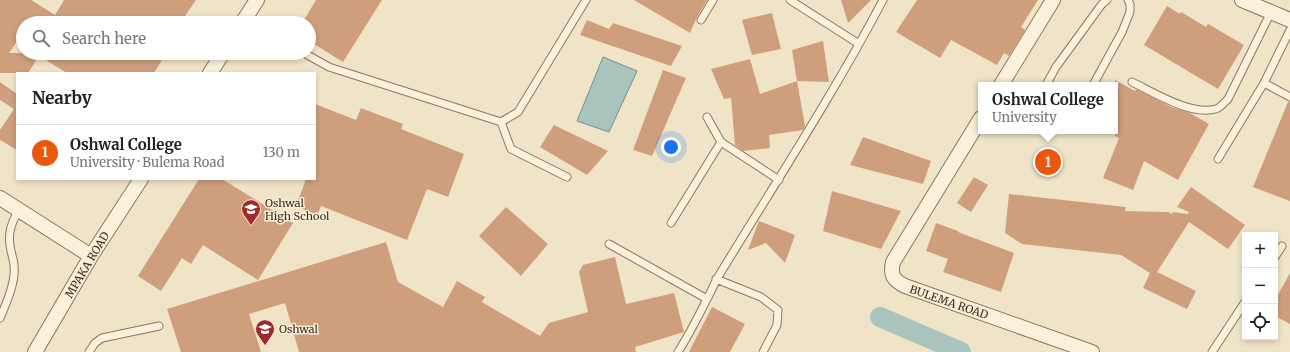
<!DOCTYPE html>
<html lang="en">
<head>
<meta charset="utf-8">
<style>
	:root { --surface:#fff; --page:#f6f6f6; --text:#222; --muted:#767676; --line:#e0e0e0; --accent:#ea580c }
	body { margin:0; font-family:Merriweather,serif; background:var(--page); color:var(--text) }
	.controls { position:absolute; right:12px; bottom:12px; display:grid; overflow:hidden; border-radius:0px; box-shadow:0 2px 6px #0003 }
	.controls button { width:36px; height:36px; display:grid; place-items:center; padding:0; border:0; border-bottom:1px solid var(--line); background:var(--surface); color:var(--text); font:20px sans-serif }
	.you { position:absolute; left:671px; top:147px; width:14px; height:14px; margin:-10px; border:3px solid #fff; border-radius:50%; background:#1a73e8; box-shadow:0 0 0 6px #1a73e833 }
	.badge { display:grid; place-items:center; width:26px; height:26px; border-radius:50%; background:var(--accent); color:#fff; font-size:13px; font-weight:700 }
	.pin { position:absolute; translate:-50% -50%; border:2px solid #fff; box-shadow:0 1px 4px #0006 }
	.popup { position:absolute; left:978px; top:82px; width:140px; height:52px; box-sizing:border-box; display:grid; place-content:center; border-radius:0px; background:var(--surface); filter:drop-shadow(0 1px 3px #0005); font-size:13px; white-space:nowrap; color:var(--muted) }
	.popup b { font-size:15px; color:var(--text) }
	.popup::after { content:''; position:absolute; left:50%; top:100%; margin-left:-8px; border:8px solid transparent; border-top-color:var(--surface) }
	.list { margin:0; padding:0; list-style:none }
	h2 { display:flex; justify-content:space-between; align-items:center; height:52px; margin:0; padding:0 16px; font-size:17px }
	h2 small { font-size:13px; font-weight:400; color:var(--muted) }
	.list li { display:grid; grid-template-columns:26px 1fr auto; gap:12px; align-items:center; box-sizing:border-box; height:56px; padding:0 16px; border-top:1px solid var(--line) }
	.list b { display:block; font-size:15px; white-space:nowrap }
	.list p { margin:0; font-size:13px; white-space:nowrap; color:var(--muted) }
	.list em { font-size:13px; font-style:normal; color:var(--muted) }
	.icon { flex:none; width:22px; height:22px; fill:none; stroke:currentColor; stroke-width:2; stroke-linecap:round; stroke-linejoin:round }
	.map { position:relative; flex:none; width:1290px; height:352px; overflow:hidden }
	.search { position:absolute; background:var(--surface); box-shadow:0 2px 6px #0003; left:16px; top:16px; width:300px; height:44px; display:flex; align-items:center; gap:10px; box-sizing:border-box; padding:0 14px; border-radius:22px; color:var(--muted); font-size:15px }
	.panel { position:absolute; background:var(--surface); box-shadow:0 2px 6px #0003; left:16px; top:72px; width:300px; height:108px; border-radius:0px }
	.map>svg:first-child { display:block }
	.water { fill:#a9c4bc; stroke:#6f938a }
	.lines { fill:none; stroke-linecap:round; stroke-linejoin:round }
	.canal { stroke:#a9c4bc; stroke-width:20 }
	.building { fill:#cf9f7d }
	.lane-casing { stroke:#8d765c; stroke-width:9 }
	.street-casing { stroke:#8d765c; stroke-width:16 }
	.lane { stroke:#faf1dc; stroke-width:7 }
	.street { stroke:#faf1dc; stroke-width:14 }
	.labels { text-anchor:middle; stroke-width:3; stroke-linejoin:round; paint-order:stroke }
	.poi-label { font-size:11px; fill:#3d2e20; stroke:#f7eed8; text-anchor:start }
	.street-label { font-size:11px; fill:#3d2e20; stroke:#f7eed8 }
</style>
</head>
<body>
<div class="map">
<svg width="1290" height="352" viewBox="0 0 1290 352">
	<rect width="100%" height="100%" fill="#f0e4c8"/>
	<!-- water -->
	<path class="water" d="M603 57 637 71 609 132 577 121Z"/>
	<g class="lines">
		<!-- canal -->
		<path class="canal" d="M880 317 961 352"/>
	</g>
	<!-- building -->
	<path class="building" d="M0 0H31L55 15 64 0H196L180 23H23V32L9 53H166L154 73H67L39 56 28 73H0Z
		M316 0H382L343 62 309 41V23H302Z
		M634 0H707L697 17 690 33Z
		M841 0H871L848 23Z
		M917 0H1038L1021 27 1025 30 1009 56 1004 53 997 65 951 40 940 58 896 32Z
		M1167 6 1180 14 1181 12 1206 27 1208 24 1244 45 1218 89 1144 45Z
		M772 13 781 49 752 55 742 20Z
		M587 20 609 29 613 23 682 46 671 66 580 35Z
		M823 41 829 82 797 81 792 50Z
		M750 59 760 94 797 81 805 126 803 130 769 135 770 148 743 151 735 145 731 98 724 99 711 69Z
		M663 70 686 78 652 156 633 150Z
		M1115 80 1135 91 1136 89 1171 107 1188 112 1209 124 1178 180 1144 161 1133 190 1103 178 1119 138 1115 136Z
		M0 82 17 94V150L0 140V130L14 109 0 100Z
		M1288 102H1290V201L1253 187Z
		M315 104 356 120 361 108 403 124 401 129 464 154 448 197 427 189 407 240 321 206 317 215 296 206 306 179H315Z
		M554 125 608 151 587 175 540 147Z
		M863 137 931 161 923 184 850 165Z
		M974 177 988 185 971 212 957 203Z
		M199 179H222L293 223 258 280 203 245 191 264 182 258 161 291 138 276Z
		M1191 187 1245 225 1228 249 1189 222 1157 272 1196 291 1187 309 1143 288 1150 273 1121 255 1022 244 1005 233 1009 194 1126 207 1125 211 1168 212 1172 214 1173 212 1188 214 1189 212 1177 207Z
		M832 191 901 211 881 249 823 231Z
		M506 207 548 244 521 276 479 236Z
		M759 221 795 235 785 263 766 243 748 250Z
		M936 223 958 231V232L1014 253 1001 292 943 272 948 259 926 251Z
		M386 242 398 282 443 307 457 281 485 297 482 302 540 336 549 323 588 312 579 272 583 265 615 257 626 304 674 293 684 332 635 347 636 352H299L285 303 249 314 261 352H181L167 309Z
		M1290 273V324L1275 316V300Z
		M712 307 745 324 730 352H689Z"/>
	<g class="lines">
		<defs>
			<path id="lane" d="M790 0 859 44
				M701 20 713 0
				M304 53 329 67 501 122 518 112 586 0
				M1132 82C1155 93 1191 116 1216 109 1220 108 1225 102 1228 99L1271 12
				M1264 83 1290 97
				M1046 85 1056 67 1102 4 1107 0
				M1093 85 1122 32 1130 12V4L1128 0
				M707 117 721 142 779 180
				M501 122 511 149 567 177
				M1218 159 1264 83 1290 30
				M671 223 721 142
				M609 244 707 299
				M1275 257 1282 246
				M716 279 761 297 778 310 777 325 763 352
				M0 318C6 304 16 282 14 266 14 261 12 256 11 251 7 234 11 224 19 209
				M89 352 95 343 102 338 159 326
				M678 352C689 335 698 317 707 299 711 292 714 284 718 277 774 185 833 95 883 0
				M1212 352 1245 302"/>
			<path id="street" d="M1242 0 1290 20
				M242 23 257 0
				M210 73 223 53
				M1001 85 1053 0
				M981 118 893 262C890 275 893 280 905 286L1092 352
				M0 198 91 256
				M35 352 91 256 141 179"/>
		</defs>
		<!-- lane casing -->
		<use href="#lane" class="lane-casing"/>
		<!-- street casing -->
		<use href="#street" class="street-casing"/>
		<!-- lane -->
		<use href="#lane" class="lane"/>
		<!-- street -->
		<use href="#street" class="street"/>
	</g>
	<!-- icons -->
	<defs>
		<symbol id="school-pin" viewBox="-11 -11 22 30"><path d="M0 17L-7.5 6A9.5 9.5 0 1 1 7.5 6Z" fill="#9e2a2b" stroke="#f7eed8"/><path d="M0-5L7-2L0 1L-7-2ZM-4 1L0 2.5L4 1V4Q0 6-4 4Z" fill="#fff"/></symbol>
	</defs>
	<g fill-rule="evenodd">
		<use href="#school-pin" x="240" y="198" width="22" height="30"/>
		<use href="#school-pin" x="254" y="318" width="22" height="30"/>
	</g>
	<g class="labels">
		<!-- poi labels -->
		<g class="poi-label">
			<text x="265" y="207">Oshwal<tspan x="265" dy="13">High School</tspan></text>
			<text x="279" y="333">Oshwal</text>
		</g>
		<!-- street labels -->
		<g class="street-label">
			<text transform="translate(87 265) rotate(-59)" y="4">MPAKA ROAD</text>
			<text transform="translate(949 302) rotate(19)" y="4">BULEMA ROAD</text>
		</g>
	</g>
</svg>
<div class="controls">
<button>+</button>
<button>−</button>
<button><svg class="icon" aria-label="locate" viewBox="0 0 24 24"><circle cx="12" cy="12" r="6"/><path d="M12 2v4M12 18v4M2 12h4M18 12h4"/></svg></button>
</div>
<div class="you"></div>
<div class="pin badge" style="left:1048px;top:162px">1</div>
<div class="popup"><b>Oshwal College</b>University</div>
<div class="search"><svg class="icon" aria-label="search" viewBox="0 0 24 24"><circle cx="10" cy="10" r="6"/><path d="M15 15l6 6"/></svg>Search here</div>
<section class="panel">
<h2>Nearby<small></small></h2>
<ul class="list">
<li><span class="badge">1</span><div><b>Oshwal College</b><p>University · Bulema Road</p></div><em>130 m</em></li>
</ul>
</section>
</div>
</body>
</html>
